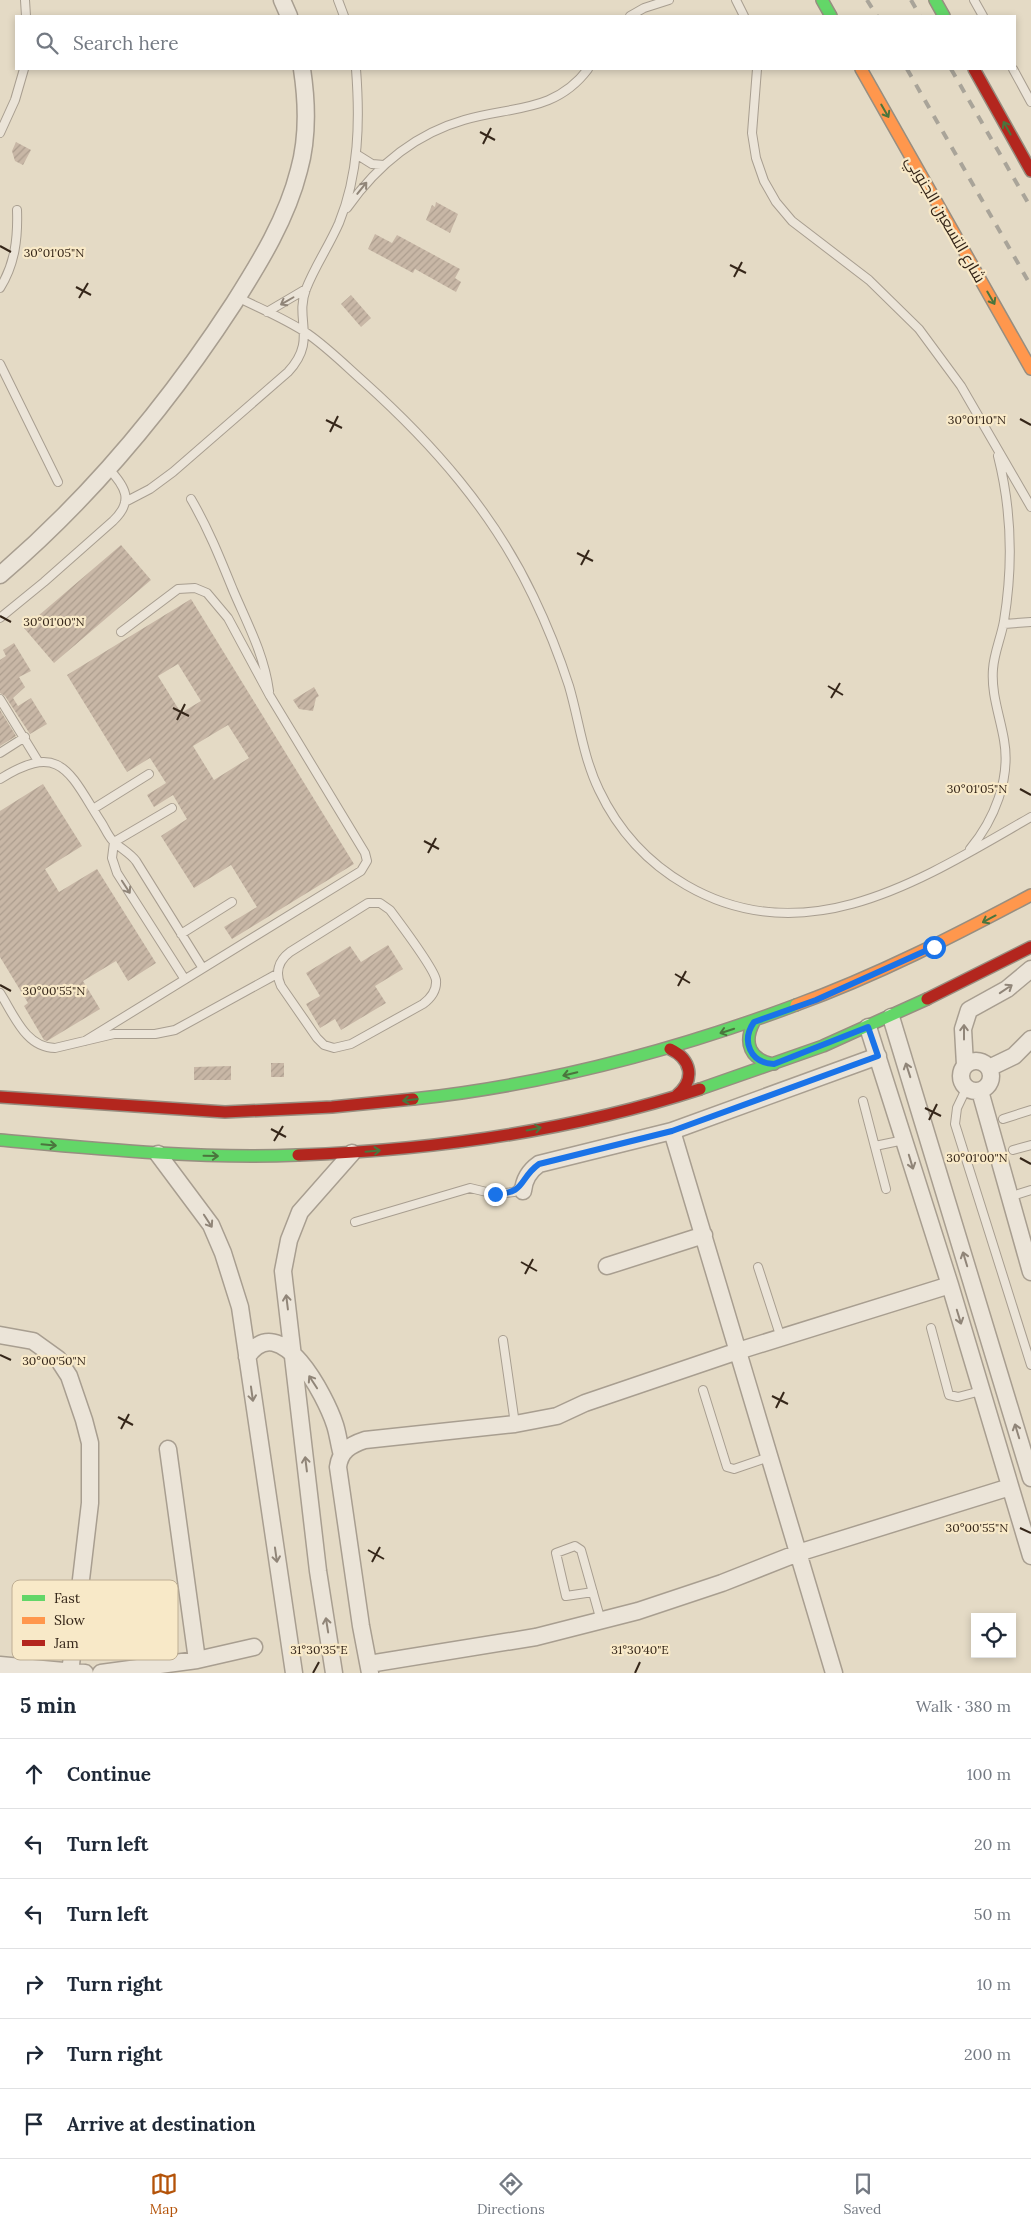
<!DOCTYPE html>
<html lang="en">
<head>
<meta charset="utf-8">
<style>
	:root { --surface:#fff; --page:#f6f6f7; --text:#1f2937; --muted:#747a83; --line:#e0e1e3; --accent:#b45309 }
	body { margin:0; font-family:Lora,Cairo,serif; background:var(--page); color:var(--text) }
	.controls { position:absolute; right:15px; bottom:15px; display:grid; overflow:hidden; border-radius:0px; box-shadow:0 2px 8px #0003 }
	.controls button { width:45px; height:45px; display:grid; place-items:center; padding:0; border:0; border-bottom:1px solid var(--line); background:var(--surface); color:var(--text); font:25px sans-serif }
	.stop { position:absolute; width:15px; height:15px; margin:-11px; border:4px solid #1a73e8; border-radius:50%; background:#fff }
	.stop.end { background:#1a73e8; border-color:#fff; box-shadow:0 1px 5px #0008 }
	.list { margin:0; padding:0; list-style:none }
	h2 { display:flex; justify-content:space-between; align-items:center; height:65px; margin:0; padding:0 20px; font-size:21px }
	h2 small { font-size:16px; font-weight:400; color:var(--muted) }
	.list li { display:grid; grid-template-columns:32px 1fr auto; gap:15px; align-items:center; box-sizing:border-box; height:70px; padding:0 20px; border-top:1px solid var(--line) }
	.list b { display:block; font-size:19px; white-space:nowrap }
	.list em { font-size:16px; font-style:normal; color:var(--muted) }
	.icon { flex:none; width:28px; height:28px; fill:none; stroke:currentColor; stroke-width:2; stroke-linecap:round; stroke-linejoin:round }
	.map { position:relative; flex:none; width:1031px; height:1673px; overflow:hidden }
	.search { position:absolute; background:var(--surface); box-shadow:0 2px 8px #0003; left:15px; right:15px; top:15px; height:55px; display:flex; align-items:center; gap:12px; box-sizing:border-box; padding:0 18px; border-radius:0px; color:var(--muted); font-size:19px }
	.sheet { height:485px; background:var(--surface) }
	nav { display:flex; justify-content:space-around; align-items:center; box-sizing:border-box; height:70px; border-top:1px solid var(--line); background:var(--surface); font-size:14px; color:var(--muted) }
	nav a { display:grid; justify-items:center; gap:2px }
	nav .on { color:var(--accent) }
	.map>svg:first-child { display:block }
	.building { fill:url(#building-hatch); fill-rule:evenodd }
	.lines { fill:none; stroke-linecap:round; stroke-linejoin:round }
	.lane-casing { stroke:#a89e90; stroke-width:10 }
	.street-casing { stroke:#a89e90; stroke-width:19 }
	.fast-casing { stroke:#978e80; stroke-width:14 }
	.slow-casing { stroke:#978e80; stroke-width:14 }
	.jam-casing { stroke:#978e80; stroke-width:14 }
	.lane { stroke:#ebe4d8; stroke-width:8 }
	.street { stroke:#ebe4d8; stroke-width:16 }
	.fast { stroke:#63d668; stroke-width:11 }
	.slow { stroke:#ff974d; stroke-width:11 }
	.jam { stroke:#b3261e; stroke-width:11 }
	.rail { stroke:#a9a499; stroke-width:4; stroke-dasharray:9 9; stroke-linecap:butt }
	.oneway { stroke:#4a753d }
	.oneway2 { stroke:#908578 }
	.route { stroke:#1a73e8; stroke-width:6 }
	.ticks { fill:none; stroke:#352619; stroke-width:2 }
	.labels { text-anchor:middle; stroke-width:4.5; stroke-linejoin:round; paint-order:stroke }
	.street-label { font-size:16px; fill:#352619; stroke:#f8e9c8 }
	.key { fill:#f8e9c8; stroke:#beae94; stroke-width:1 }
	.key-label { font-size:14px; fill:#352619 }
	.ticks-label { font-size:12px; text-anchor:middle; fill:#352619; stroke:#f8e9c8; stroke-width:4.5; stroke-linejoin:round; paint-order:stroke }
</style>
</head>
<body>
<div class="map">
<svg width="1031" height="1673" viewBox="0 0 1031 1673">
	<defs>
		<pattern id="building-hatch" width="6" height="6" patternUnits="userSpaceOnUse" patternTransform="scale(1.25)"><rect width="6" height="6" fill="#c8b7a6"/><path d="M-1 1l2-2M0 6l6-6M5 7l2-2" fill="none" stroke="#ac9d8e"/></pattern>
	</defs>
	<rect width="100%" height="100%" fill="#e4dac5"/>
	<!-- building -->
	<path class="building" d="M16 142 31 150 23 165 15 161 12 151Z
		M436 202 458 214 450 233 426 220 432 205 435 207Z
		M375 234 392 243 397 235 460 269 455 278 461 282 456 292 415 269 413 273 368 249Z
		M351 295 371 318 361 327 341 304Z
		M121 545 151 580 54 663 24 628Z
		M191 599 354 864 232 939 224 927 257 907 231 865 194 888 161 836 187 819 173 795 154 807 147 795 166 783 150 758 127 772 67 675ZM178 664 201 701 181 713 158 676ZM228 725 249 758 214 780 193 746Z
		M14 643 31 671 19 677 25 687 13 698 18 706 31 698 47 724 30 734 5 696 0 693V660L6 656 3 650Z
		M314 687 319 696 316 698 313 711 299 709 293 700Z
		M0 710 16 736 0 746Z
		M43 784 82 846 45 869 59 892 97 869 156 963 128 981 116 961 83 981 100 1009 47 1041 44 1040 24 1006 28 1003 0 957V811Z
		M388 945 403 969 375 986 386 1003 341 1030 335 1019 320 1028 306 1004 320 996 306 973 350 946 361 962Z
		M271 1063H284V1077H271Z
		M231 1066V1080H194V1067Z"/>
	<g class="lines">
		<defs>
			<path id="lane" d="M25 0 26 16
				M338 0 344 16
				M736 0 744 16
				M974 0 983 16
				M630 16 644 8 669 0
				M757 69 752 133 756 158 764 181 776 202 792 221 869 280 919 329 961 386 1031 507
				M1013 69 1031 102
				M0 133 15 100 24 69
				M356 154 372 164 384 165
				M347 208C376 167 415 134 464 120 511 106 555 113 588 69
				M0 288C15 264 18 238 17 210
				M237 297C261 309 286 319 308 334 328 348 346 366 364 382 433 444 493 512 533 596 547 625 559 655 569 686 579 720 583 757 599 790 618 830 648 863 686 885 808 956 926 877 1031 817
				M267 312 306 289
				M0 364 58 482
				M191 499C208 528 220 558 233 590 247 623 264 654 269 691
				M125 502 150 489 173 472 288 372C318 340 294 320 306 289 315 266 329 246 339 223 359 174 360 121 356 69
				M0 618 44 582 113 521C134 501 126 487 108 468
				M1004 624 1031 622
				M0 699 38 761
				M0 753 25 737
				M0 779C61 741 69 772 101 822 105 828 108 836 113 841 120 848 130 853 136 861L202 967
				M93 809 149 774
				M114 842 112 858 117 873 184 978
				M114 842 172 808
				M970 849C994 820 1011 779 1004 740 1000 716 991 694 993 669 994 653 1001 638 1004 621 1013 566 1012 511 998 456
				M368 903H380L390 910C399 922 434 969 436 980 437 991 431 998 423 1004L351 1044 334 1048 324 1045 317 1038 281 986C275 973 278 961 290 952Z
				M181 934 232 902
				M0 993C14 1015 26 1048 55 1048L114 1034H155L175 1030 277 974
				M85 1041 361 871 367 861 365 853 270 696 228 618 207 593 195 588 178 589 121 632
				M966 1089 957 1108 955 1124 1031 1365
				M863 1101 886 1189
				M1003 1119 1031 1110
				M875 1146 904 1140
				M1013 1150 1031 1145
				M1009 1197 1031 1190
				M355 1222 470 1188 495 1194 514 1192 521 1186
				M758 1267 781 1338
				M931 1328 949 1395 958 1397 981 1391
				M503 1340 515 1424
				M703 1390 727 1467 734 1469 769 1457
				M593 1592 566 1596 556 1553 575 1546 581 1550 601 1621"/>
			<path id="street" d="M282 0 289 16
				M0 575C91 497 169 403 234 303 260 262 287 218 299 170 308 138 307 102 302 69
				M891 1017 1031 1478
				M868 1027 950 1285 1031 1556
				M961 1076a15 15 0 1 1 30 0a15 15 0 1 1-30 0Z
				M965 1065 963 1029 969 1010 1007 989 1031 969
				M989 1068 1014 1056 1031 1039
				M980 1091 1031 1272
				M672 1131 834 1673
				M158 1154 211 1225 223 1253 240 1307 294 1673
				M523 1191C524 1179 529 1171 539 1164L672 1131 878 1056
				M607 1266 704 1235
				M0 1335 33 1341 58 1359 69 1376 84 1420 90 1443V1503L70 1673
				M247 1357C280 1307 326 1397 335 1425 338 1434 339 1445 342 1455
				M168 1449 197 1660
				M369 1664 536 1637 638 1611 722 1583 798 1553 1010 1487
				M0 1665 85 1673
				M101 1673 197 1660 254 1647
				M334 1673 318 1571 283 1271 289 1240 300 1212 352 1153
				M370 1673 361 1626 338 1467C340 1451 350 1445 365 1440L515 1424 557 1416 585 1403 738 1351 950 1285"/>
			<path id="fast" d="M822 0 831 16
				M935 0 944 16
				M754 1022C743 1043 750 1060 774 1064
				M700 1089 823 1046 927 999
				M413 1099C544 1085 673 1051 796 1005
				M0 1140C99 1149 198 1159 298 1155"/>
			<path id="slow" d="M861 69 1031 369
				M796 1005C878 975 954 936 1031 895"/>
			<path id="jam" d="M974 69 1031 171
				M927 999 1031 947
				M670 1049C691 1059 696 1079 677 1095
				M0 1097 225 1112 332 1107 413 1099
				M298 1155C433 1150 571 1131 700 1089"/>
		</defs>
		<!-- lane casing -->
		<use href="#lane" class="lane-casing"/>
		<!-- street casing -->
		<use href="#street" class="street-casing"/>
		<!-- fast casing -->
		<use href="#fast" class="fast-casing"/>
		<!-- slow casing -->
		<use href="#slow" class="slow-casing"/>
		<!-- jam casing -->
		<use href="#jam" class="jam-casing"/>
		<!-- lane -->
		<use href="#lane" class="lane"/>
		<!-- street -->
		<use href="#street" class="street"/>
		<!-- fast -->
		<use href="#fast" class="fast"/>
		<!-- slow -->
		<use href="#slow" class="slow"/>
		<!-- jam -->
		<use href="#jam" class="jam"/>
		<!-- rail -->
		<path class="rail" d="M867 0 877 16
			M911 0 920 16
			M907 69 1031 286
			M951 69 1031 208"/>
	</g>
	<!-- one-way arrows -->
	<defs><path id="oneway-shaft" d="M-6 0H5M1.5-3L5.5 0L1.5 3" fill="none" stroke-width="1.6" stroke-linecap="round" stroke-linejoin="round" transform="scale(1.25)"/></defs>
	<g class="oneway">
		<use href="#oneway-shaft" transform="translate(885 111) rotate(60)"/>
		<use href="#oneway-shaft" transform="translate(1007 128) rotate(-119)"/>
		<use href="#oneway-shaft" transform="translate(991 298) rotate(60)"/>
		<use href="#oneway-shaft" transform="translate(989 919) rotate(152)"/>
		<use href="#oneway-shaft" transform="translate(727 1031) rotate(162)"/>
		<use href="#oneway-shaft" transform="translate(570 1074) rotate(167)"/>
		<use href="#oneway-shaft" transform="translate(410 1100) rotate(173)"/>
		<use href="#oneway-shaft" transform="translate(534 1129) rotate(-11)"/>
		<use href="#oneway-shaft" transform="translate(49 1145) rotate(5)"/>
		<use href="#oneway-shaft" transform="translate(373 1151) rotate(-5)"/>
		<use href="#oneway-shaft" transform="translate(211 1156) rotate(1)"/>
	</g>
	<g class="oneway2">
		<use href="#oneway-shaft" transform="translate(362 188) rotate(-51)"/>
		<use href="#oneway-shaft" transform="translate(287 301) rotate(150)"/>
		<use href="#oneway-shaft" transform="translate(126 887) rotate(57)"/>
		<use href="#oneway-shaft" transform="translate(1006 989) rotate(-34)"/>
		<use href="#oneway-shaft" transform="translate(964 1032) rotate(-90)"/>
		<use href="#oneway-shaft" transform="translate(908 1070) rotate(-108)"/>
		<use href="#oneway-shaft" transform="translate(911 1162) rotate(73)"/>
		<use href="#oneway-shaft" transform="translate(208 1221) rotate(57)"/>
		<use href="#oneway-shaft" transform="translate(965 1259) rotate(-107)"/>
		<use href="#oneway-shaft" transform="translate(287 1302) rotate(-97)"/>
		<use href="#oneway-shaft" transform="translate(959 1317) rotate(73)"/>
		<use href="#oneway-shaft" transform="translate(313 1382) rotate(-123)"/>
		<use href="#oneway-shaft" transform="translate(252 1394) rotate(82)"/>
		<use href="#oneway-shaft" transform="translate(1017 1431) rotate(-107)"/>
		<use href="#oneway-shaft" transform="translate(306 1464) rotate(-97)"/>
		<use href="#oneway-shaft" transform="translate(276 1555) rotate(82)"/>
		<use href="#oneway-shaft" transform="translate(327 1625) rotate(-99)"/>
	</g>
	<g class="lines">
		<!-- route -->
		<path class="route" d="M495 1194C527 1193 518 1179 539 1164L672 1131 878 1056 868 1027 774 1064C750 1063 741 1041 754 1022L816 1000 934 947"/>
	</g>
	<!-- ticks -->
	<path class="ticks" d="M480 132 495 140M483 144 491 128M0 246 11 252M730 265 746 273M734 277 742 262M76 287 91 295M79 298 88 283M1020 419 1031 425M326 420 342 428M330 432 338 416M577 553 593 561M581 565 589 550M0 616 11 622M828 686 843 695M831 698 840 683M173 708 189 716M177 720 185 704M1020 789 1031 795M424 841 439 849M428 853 436 838M675 974 690 983M0 985 11 991M678 986 686 971M925 1108 941 1116M929 1120 937 1104M271 1129 286 1137M274 1141 283 1126M1020 1158 1031 1164M521 1262 537 1271M525 1274 533 1259M0 1355 11 1360M772 1396 788 1404M776 1408 784 1392M118 1417 133 1425M121 1429 129 1414M1020 1528 1031 1533M368 1550 384 1559M372 1562 380 1547M313 1673 319 1662M635 1673 640 1662"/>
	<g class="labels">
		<!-- street labels -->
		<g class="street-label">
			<text transform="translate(946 219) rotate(60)" y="6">شارع التسعين الجنوبي</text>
		</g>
	</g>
	<!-- legend -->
	<rect x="12" y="1580" width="166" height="80" rx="8" class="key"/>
	<rect x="22" y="1595" width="23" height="6" fill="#63d668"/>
	<rect x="22" y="1617" width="23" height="7" fill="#ff974d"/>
	<rect x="22" y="1640" width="23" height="6" fill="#b3261e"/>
	<g class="key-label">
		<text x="54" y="1603">Fast</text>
		<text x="54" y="1625">Slow</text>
		<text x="54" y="1648">Jam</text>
	</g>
	<g class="ticks-label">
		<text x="54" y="257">30°01'05"N</text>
		<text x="977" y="424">30°01'10"N</text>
		<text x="54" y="626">30°01'00"N</text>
		<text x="977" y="793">30°01'05"N</text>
		<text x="54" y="995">30°00'55"N</text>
		<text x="977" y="1162">30°01'00"N</text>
		<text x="54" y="1365">30°00'50"N</text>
		<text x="977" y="1532">30°00'55"N</text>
		<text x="319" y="1654">31°30'35"E</text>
		<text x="640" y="1654">31°30'40"E</text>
	</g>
</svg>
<div class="controls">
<button><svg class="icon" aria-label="locate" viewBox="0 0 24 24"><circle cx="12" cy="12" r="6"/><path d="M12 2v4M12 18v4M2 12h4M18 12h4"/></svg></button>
</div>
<div class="stop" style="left:934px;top:947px"></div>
<div class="stop end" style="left:495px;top:1194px"></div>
<div class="search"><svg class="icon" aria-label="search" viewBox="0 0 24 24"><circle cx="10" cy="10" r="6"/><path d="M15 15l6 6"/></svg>Search here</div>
</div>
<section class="sheet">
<h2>5 min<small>Walk · 380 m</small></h2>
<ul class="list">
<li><svg class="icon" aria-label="ahead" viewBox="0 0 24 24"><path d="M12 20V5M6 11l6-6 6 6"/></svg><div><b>Continue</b></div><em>100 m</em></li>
<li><svg class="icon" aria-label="left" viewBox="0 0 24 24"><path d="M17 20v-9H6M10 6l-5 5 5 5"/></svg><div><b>Turn left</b></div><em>20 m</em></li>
<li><svg class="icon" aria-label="left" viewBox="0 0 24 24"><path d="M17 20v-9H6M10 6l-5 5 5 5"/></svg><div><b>Turn left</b></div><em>50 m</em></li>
<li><svg class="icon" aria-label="right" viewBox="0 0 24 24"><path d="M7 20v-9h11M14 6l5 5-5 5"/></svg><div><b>Turn right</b></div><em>10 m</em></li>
<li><svg class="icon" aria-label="right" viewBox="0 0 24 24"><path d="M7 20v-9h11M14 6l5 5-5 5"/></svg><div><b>Turn right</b></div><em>200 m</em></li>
<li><svg class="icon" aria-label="arrive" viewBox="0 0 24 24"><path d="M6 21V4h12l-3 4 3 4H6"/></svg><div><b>Arrive at destination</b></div></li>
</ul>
</section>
<nav>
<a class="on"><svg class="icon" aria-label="map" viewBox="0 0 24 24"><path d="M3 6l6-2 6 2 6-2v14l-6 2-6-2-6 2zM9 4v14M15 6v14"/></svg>Map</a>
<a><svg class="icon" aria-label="directions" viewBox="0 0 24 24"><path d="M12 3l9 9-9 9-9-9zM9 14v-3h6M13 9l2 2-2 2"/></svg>Directions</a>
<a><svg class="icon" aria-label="saved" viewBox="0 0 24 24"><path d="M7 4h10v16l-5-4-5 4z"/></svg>Saved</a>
</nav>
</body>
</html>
